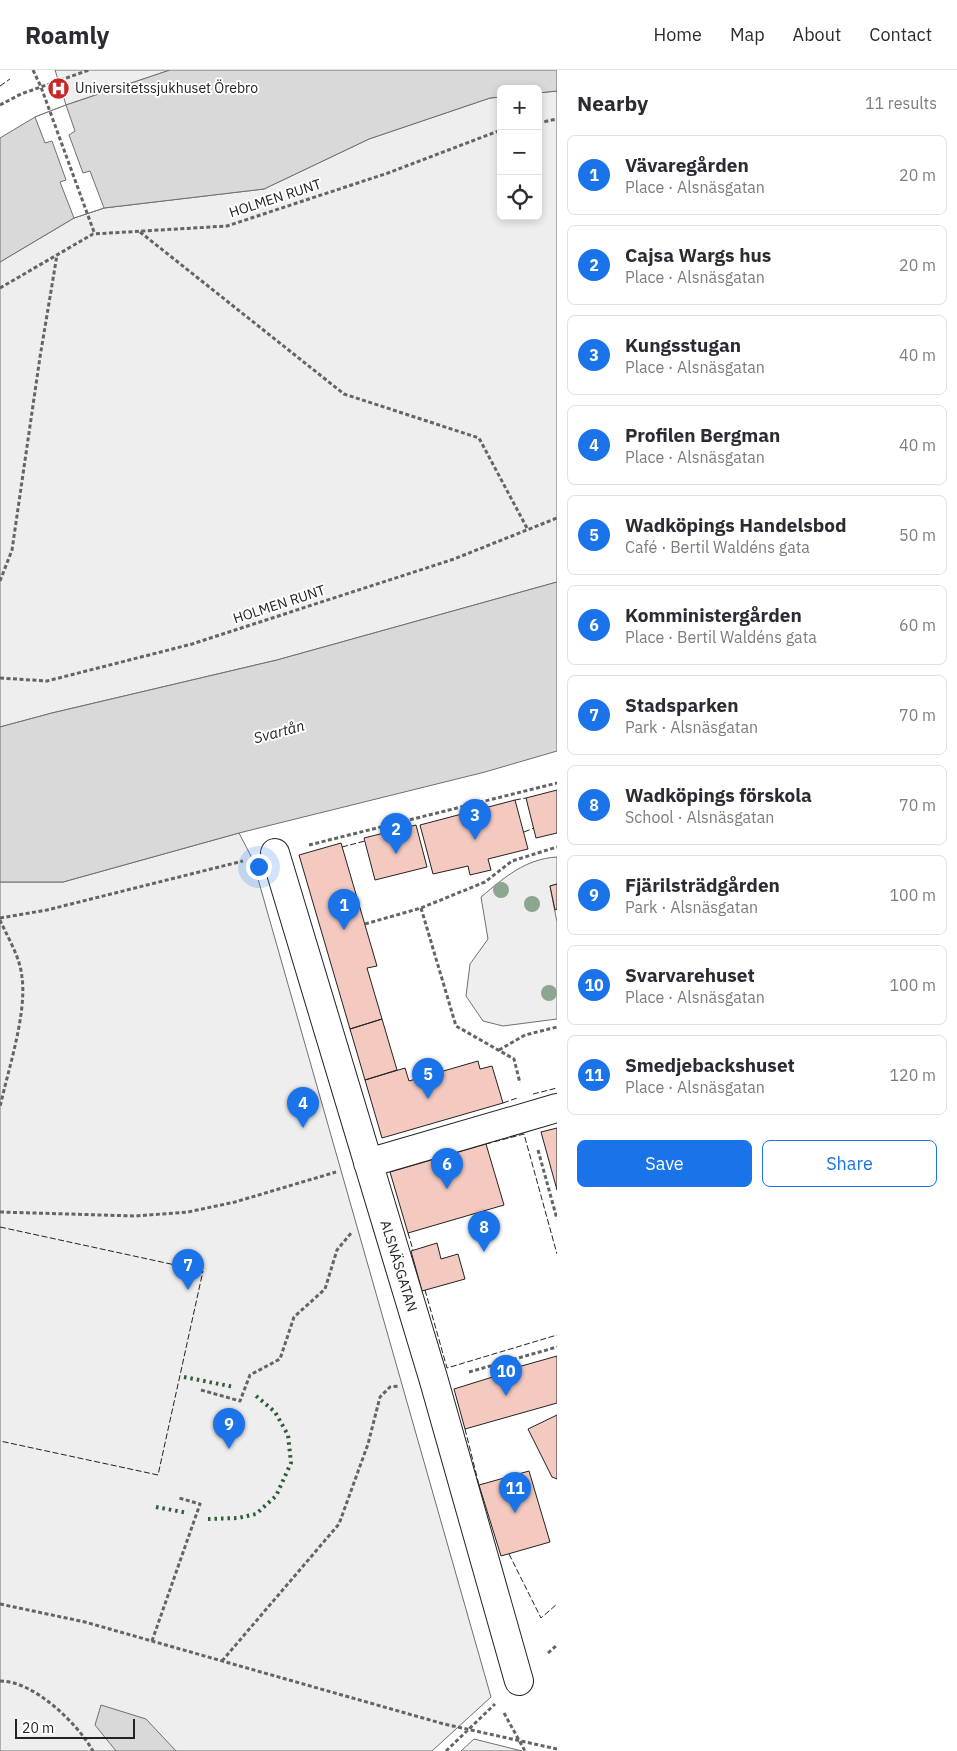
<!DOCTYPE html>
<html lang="en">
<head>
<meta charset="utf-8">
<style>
	:root { --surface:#fff; --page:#f2f2f3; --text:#2b2b33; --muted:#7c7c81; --line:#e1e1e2; --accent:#1a73e8 }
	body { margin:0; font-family:"IBM Plex Sans",sans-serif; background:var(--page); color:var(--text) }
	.controls { position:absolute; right:15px; top:15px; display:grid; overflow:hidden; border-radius:8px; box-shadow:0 2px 8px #0003 }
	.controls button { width:45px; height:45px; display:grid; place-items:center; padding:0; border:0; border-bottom:1px solid var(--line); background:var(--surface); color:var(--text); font:25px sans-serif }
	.scale { position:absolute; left:15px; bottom:12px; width:120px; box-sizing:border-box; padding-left:5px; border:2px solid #222; border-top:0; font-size:14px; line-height:18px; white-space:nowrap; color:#222; -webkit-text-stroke:4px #fff; paint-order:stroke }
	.you { position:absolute; left:258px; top:796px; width:18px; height:18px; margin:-12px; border:4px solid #fff; border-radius:50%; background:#1a73e8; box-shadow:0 0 0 8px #1a73e833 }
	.badge { display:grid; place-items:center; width:32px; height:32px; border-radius:50%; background:var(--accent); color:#fff; font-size:16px; font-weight:700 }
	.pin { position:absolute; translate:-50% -41px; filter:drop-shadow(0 1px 2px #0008) }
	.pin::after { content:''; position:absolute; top:26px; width:18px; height:15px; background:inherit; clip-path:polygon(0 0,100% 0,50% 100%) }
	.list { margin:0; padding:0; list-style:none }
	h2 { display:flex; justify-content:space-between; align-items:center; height:65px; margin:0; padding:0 20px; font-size:21px }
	h2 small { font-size:16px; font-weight:400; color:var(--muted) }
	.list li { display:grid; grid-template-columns:32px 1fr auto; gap:15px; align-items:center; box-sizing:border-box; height:80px; margin:0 10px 10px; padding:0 10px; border:1px solid var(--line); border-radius:8px }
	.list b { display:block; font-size:19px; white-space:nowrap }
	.list p { margin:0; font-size:16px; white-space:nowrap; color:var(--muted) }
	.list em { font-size:16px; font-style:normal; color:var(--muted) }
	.actions { display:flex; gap:10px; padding:15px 20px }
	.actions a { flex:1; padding:11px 0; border:1px solid var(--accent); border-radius:8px; text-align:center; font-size:18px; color:var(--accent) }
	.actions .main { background:var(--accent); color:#fff }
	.icon { flex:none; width:28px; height:28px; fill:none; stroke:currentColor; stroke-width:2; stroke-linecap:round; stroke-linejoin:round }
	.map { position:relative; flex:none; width:557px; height:1681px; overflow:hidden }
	header { display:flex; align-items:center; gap:30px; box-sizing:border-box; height:70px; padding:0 25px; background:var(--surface); border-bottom:1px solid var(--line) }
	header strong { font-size:24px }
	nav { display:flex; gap:28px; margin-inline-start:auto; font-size:18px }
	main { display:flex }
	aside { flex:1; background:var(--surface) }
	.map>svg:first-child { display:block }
	.green { fill:#eee; stroke:#6f6f6f }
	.water { fill:#d9d9d9; stroke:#6f6f6f }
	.pier { fill:#fff; stroke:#6f6f6f }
	.building { fill:#f3c9c0; stroke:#222 }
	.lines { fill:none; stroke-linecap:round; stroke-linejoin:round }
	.street-casing { stroke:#222; stroke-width:30 }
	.path { stroke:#646464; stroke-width:3; stroke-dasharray:4 2.5; stroke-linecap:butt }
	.street { stroke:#fff; stroke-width:28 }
	.hedge { stroke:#2f5e38; stroke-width:4; stroke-dasharray:2.5 4; stroke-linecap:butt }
	.fence { stroke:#222; stroke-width:1; stroke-dasharray:6 2.5; stroke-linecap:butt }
	.tree { fill:#8da692 }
	.labels { text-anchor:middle; stroke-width:4; stroke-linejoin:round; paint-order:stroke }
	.poi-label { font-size:14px; fill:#222; stroke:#fff; text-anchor:start }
	.street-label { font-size:14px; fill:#222; stroke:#fff }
	.water-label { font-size:15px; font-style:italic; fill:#222; stroke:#fff }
</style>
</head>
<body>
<header>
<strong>Roamly</strong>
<nav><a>Home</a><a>Map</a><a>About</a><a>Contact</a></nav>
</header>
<main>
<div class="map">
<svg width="557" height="1681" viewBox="0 0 557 1681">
	<rect width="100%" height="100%" fill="#fff"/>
	<!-- green -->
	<path class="green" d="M55 0H170L66 35Z
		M557 21V512L277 590 52 643 0 657V192L74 148 104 138 264 119 369 69 490 28 501 27V146H538V23Z
		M239 763 252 788 491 1627 432 1681H0V812H63Z
		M557 787V814L550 816 557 852V949L503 956 483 951 466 926 470 894 488 869 481 827C505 807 525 789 557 787Z
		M474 1669 522 1681H461Z"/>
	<!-- water -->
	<path class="water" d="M170 0H557V21L538 23V19H501V27L490 28 369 69 264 119 104 138 74 148 0 192V68L35 47 66 35Z
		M557 512V681L485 702 239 763 63 812H0V657L52 643 277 590Z
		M101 1635 146 1649 176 1681H116L95 1655Z"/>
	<!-- pier -->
	<path class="pier" d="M66 35 75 61 69 65 83 103 90 101 104 138 74 148 60 112 66 110 52 71 45 73 35 47Z"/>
	<!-- building -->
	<path class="building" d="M557 720V763L536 768 526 728Z
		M515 730 528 779 488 789 491 800 470 805 468 796 433 804 420 755Z
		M416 755 427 797 375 810 364 768Z
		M341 773 377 896 367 898 382 949 350 959 299 785Z
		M557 814V839L555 840 550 816Z
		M382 949 397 1000 365 1010 350 959Z
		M478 991 480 999 492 996 503 1033 382 1068 365 1010 405 998 409 1011Z
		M557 1058V1120L541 1062Z
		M486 1074 504 1135 408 1163 390 1102Z
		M437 1173 441 1189 458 1184 465 1209 422 1221 411 1181Z
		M557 1286V1333L465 1359 454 1319 512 1301 511 1299Z
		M557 1345V1409L552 1407 528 1359Z
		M529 1401 550 1472 501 1486 479 1415Z"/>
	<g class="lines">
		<defs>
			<path id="street" d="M275 783 434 1311 519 1611
				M368 1093 557 1038"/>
		</defs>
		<!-- street casing -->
		<use href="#street" class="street-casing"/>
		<!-- path -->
		<path class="path" d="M33 0 41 17 94 162 93 164
			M0 35 21 24 89 0
			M538 53 557 49
			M140 162 344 324 479 368 528 460
			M0 218 93 164 227 156 388 103 501 60
			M0 511 12 480 40 287 57 185
			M0 608 47 611 192 574 454 489 557 448
			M309 775 557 713
			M421 838 456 956 514 989 520 1013
			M0 848 47 840 243 791
			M0 850C8 868 20 887 22 907 27 944 8 1000 0 1037
			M365 854 421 838 485 812 512 791 557 777
			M499 980 525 965 557 957
			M538 1080 557 1149
			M0 1142 135 1146 188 1142 235 1132 336 1102
			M469 1302 557 1277
			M201 1320 240 1331 250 1305 280 1289 294 1247 325 1219 337 1180 352 1162
			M0 1534 85 1552 444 1654 557 1679
			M152 1571 200 1434 179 1428
			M548 1583 557 1575
			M222 1591 339 1454 368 1374 380 1327 390 1317 399 1316
			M0 1611C34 1611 77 1653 93 1681
			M504 1643 525 1681
			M446 1681 495 1634"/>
		<!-- street -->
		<use href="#street" class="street"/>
		<!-- hedge -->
		<path class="hedge" d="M184 1307 234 1317
			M156 1437 188 1443
			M208 1449 238 1448 256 1444 276 1426 291 1393 288 1365 275 1342 255 1325"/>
		<!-- fence -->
		<path class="fence" d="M0 16 10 9
			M515 730 526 728
			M524 762 534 758
			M342 777 365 771
			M533 1024 557 1018
			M503 1033 517 1028
			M486 1074 524 1064 557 1184
			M0 1157 203 1201 158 1405 0 1371
			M408 1163 413 1180
			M425 1220 447 1298 557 1265
			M465 1359 479 1415
			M509 1484 541 1548 557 1534"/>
	</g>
	<!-- trees -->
	<g class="tree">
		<circle cx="501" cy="820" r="8"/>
		<circle cx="532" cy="834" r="8"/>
		<circle cx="549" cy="923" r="8"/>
	</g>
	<!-- icons -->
	<defs>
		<symbol id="hospital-disc" viewBox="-11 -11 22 22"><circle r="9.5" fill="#c62828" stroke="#fff"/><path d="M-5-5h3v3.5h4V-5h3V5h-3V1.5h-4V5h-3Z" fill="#fff"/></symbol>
	</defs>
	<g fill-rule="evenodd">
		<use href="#hospital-disc" x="46" y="6" width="25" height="25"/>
	</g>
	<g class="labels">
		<!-- poi labels -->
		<g class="poi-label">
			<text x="75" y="23">Universitetssjukhuset Örebro</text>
		</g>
		<!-- street labels -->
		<g class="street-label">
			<text transform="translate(275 128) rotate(-18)" y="5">HOLMEN RUNT</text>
			<text transform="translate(279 534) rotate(-18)" y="5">HOLMEN RUNT</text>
			<text transform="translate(399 1196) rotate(73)" y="5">ALSNÄSGATAN</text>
		</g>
		<!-- water labels -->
		<g class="water-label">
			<text transform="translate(279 662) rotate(-15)" y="5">Svartån</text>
		</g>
	</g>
</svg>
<div class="controls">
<button>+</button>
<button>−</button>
<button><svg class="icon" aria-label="locate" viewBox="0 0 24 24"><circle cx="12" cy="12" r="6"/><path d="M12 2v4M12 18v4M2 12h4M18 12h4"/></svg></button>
</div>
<div class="scale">20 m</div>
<div class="you"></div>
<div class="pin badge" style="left:344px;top:860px">1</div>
<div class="pin badge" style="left:396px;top:784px">2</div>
<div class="pin badge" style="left:475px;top:770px">3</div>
<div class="pin badge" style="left:303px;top:1058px">4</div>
<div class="pin badge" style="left:428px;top:1029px">5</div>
<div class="pin badge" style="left:447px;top:1119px">6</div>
<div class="pin badge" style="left:188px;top:1220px">7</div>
<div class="pin badge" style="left:484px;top:1182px">8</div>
<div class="pin badge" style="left:229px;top:1379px">9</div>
<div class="pin badge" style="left:506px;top:1326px">10</div>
<div class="pin badge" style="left:515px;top:1443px">11</div>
</div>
<aside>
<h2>Nearby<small>11 results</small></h2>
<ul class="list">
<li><span class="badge">1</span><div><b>Vävaregården</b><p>Place · Alsnäsgatan</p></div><em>20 m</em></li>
<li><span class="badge">2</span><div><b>Cajsa Wargs hus</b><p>Place · Alsnäsgatan</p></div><em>20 m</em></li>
<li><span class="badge">3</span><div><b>Kungsstugan</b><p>Place · Alsnäsgatan</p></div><em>40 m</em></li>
<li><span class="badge">4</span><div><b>Profilen Bergman</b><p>Place · Alsnäsgatan</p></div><em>40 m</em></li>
<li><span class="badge">5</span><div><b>Wadköpings Handelsbod</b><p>Café · Bertil Waldéns gata</p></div><em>50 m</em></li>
<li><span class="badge">6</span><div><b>Komministergården</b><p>Place · Bertil Waldéns gata</p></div><em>60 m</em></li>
<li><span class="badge">7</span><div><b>Stadsparken</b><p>Park · Alsnäsgatan</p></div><em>70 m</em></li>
<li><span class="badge">8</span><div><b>Wadköpings förskola</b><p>School · Alsnäsgatan</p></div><em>70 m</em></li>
<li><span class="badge">9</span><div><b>Fjärilsträdgården</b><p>Park · Alsnäsgatan</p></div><em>100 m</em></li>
<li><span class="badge">10</span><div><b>Svarvarehuset</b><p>Place · Alsnäsgatan</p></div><em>100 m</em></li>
<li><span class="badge">11</span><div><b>Smedjebackshuset</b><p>Place · Alsnäsgatan</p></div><em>120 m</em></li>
</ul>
<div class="actions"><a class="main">Save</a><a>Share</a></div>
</aside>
</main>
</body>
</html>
